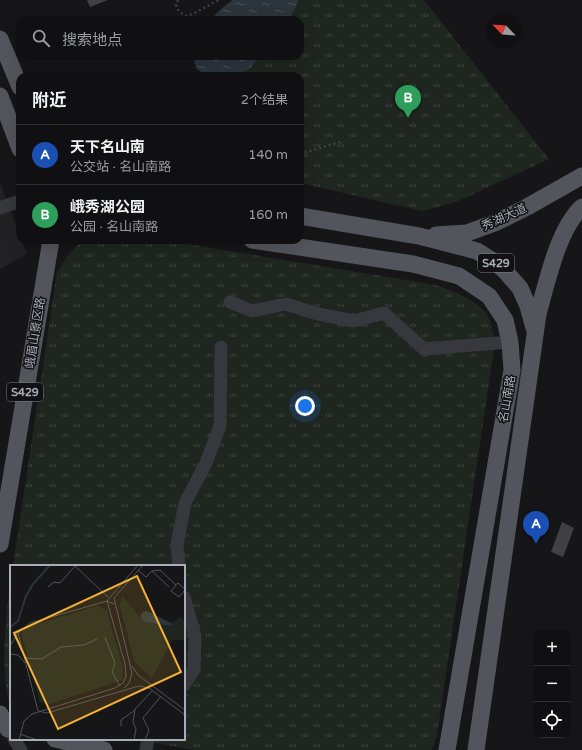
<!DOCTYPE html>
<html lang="zh">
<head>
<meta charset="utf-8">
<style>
	:root { --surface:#101012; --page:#19191b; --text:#f1f3f6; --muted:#9c9d9f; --line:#303032; --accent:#7c3aed }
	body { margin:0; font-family:"Varela Round","Noto Sans SC",sans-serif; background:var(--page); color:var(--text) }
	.controls { position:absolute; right:12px; bottom:12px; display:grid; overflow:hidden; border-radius:8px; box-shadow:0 4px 16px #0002 }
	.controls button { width:36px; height:36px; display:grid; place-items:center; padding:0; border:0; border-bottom:1px solid var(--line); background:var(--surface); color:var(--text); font:20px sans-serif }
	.compass { position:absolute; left:486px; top:12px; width:36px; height:36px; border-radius:50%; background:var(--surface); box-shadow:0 4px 16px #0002; rotate:295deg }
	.you { position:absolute; left:305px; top:406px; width:14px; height:14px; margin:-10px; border:3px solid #fff; border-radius:50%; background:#1a73e8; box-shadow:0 0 0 6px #1a73e833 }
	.badge { display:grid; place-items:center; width:26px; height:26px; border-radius:50%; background:var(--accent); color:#fff; font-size:13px; font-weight:700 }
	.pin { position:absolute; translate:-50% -33px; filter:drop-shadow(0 1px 2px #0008) }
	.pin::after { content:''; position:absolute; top:21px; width:14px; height:12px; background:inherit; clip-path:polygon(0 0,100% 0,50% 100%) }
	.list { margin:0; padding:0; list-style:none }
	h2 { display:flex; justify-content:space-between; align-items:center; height:52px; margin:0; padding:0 16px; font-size:17px }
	h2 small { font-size:13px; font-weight:400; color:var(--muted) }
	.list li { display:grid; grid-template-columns:26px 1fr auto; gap:12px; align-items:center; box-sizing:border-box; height:60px; padding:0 16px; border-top:1px solid var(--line) }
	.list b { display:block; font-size:15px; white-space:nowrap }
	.list p { margin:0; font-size:13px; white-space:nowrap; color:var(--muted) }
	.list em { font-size:13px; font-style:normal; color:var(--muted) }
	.icon { flex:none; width:22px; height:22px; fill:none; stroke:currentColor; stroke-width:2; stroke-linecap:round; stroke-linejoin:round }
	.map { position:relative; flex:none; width:582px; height:750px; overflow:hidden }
	.search { position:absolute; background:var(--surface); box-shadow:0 4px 16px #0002; left:16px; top:16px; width:288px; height:44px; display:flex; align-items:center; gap:10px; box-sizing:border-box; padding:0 14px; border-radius:12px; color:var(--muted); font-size:15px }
	.panel { position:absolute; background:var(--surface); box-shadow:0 4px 16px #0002; left:16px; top:72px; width:288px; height:172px; border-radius:12px }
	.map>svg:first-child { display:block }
	.built { fill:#222225 }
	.grass { fill:url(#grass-tufts) }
	.water { fill:url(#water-ripples) }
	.building { fill:#404145 }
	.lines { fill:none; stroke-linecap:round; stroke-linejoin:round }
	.path { stroke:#3d3f44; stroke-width:2.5; stroke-dasharray:2 3; stroke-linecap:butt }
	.minor { stroke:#37383d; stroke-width:13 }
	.major { stroke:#53555c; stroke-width:17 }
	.labels { text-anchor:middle; stroke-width:3; stroke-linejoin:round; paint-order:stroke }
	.shield { fill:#111113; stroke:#7b7e86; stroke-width:1 }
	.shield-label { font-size:11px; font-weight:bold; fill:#a8adb8 }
	.street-label { font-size:12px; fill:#a8adb8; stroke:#111113 }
	.inset-river { fill:none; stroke:#2c353c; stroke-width:2 }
	.inset-road { fill:none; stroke:#505258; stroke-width:1 }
	.view { fill:#f2b134; fill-opacity:0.15; stroke:#f2b134; stroke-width:2 }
	.inset-edge { fill:none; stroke:#a8adb8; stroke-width:2 }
</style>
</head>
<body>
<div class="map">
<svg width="582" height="750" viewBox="0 0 582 750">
	<defs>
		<pattern id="grass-tufts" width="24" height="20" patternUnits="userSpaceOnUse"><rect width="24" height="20" fill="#1e261f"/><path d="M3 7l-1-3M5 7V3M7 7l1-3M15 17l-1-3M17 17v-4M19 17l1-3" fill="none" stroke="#3c433d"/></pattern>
		<pattern id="water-ripples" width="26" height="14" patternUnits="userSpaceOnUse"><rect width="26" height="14" fill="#2c353c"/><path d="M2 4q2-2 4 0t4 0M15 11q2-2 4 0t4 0" fill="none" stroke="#485056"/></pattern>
	</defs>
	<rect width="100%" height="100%" fill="#161618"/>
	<!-- built -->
	<path class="built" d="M0 182 20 236V240H21L27 254 0 269Z"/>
	<!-- grass -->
	<path class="grass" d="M299 0H424L549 159 456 202 422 211 300 183V76H234L250 69 260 56H300V20H289Z
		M86 240H163L436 285C453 291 481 301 489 318 492 325 493 334 495 342L437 735 432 750H195L133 739H184V566H13L57 272C65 259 73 247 86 240Z
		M11 580V709C0 674 5 618 11 580Z"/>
	<!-- water -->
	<path class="water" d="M232 0H299L289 20H210L220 10Z
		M193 56H260L250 69 234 76H206L196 68Z"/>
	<!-- building -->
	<path class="building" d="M87 0H108L90 7Z
		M562 522 574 528 563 557 551 552Z"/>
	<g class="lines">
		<!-- path -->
		<path class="path" d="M178 0 176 5 179 12 187 16C199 12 208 5 219 0
			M300 154 343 141"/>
		<!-- minor -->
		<path class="minor" d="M0 208 20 201
			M230 302 252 311 286 304 318 314 354 321 384 313 424 349 510 342
			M179 566 177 545 185 503 206 463 220 426 221 347
			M184 597 195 636 194 670 184 685
			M14 739 21 750
			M146 750 148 739"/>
		<!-- major -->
		<path class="major" d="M0 39 20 87
			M0 96 20 149
			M300 216 419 236 477 251 496 263 505 271 520 288 528 306 534 328
			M436 235 467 233 497 222 527 207 582 176
			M252 240 413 264 459 276 489 296 505 320 510 342 512 370 447 750
			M0 544 51 240
			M0 714 8 729H11
			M55 739 104 750
			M476 750 538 314C547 282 558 229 582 207"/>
	</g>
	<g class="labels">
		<!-- shield labels -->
		<g class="shield">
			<rect x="478" y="254" width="36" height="18" rx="3"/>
			<rect x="7" y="383" width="36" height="18" rx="3"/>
		</g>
		<g class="shield-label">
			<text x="496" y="267">S429</text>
			<text x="25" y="396">S429</text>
		</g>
		<!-- street labels -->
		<g class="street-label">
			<text transform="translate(504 217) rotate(-24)" y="4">秀湖大道</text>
			<text transform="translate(35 333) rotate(-81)" y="4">峨眉山景区路</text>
			<text transform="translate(507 399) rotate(-80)" y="4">名山南路</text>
		</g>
	</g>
	<!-- overview -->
	<g transform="translate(10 565)">
		<rect width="175" height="175" fill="#161618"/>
		<path d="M112 31 134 57 161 61V58L171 52 175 58V75H162L142 113 124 96 110 41ZM87 41 97 46 113 104 112 115 40 139 30 138 11 67 20 61Z" fill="#1e261f"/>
		<path d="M137 46 161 58V61L134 57 130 51 133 47Z" fill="#2c353c"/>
		<path class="inset-river" d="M0 62 8 56 16 31 23 19 40 0"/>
		<path class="inset-road" d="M128 5 136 12 142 6 150 5 166 20M142 6 159 22M38 22 44 17 50 18 65 1 98 32M175 24 168 18 161 26 169 32 175 25M95 72 105 98 102 107 110 121M0 81 8 68M0 89 8 90 15 98M14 93 32 94 51 82 74 80 87 74M122 101 128 110 175 145M114 123 119 118 122 108 104 33 133 0M28 146 8 68 20 58 97 36 104 39M28 146 37 148 129 121 139 123 175 150M111 161V155L125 145M10 169 27 175M9 175 14 156 22 149 105 123 113 118 116 111 115 99 97 36 128 0M124 175 126 164 123 157 125 144 143 125M135 175 139 165 133 153 151 131"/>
		<path class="view" d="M127 11 171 107 48 164 4 68Z"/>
		<rect width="175" height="175" class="inset-edge"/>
	</g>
</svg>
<div class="controls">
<button>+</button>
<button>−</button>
<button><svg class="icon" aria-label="locate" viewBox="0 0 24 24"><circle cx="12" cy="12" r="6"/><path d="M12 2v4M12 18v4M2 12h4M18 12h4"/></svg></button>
</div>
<svg class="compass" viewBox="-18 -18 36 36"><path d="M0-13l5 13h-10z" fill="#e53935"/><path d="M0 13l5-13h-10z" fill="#9c9d9f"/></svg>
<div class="you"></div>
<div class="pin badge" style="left:536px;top:544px;background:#1a4fb4">A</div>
<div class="pin badge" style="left:408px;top:118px;background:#2e9e5b">B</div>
<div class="search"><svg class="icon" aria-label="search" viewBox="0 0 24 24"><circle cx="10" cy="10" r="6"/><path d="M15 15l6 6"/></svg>搜索地点</div>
<section class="panel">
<h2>附近<small>2个结果</small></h2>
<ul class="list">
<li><span class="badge" style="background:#1a4fb4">A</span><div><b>天下名山南</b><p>公交站 · 名山南路</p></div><em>140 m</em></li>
<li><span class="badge" style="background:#2e9e5b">B</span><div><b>峨秀湖公园</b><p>公园 · 名山南路</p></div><em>160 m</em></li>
</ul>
</section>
</div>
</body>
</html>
